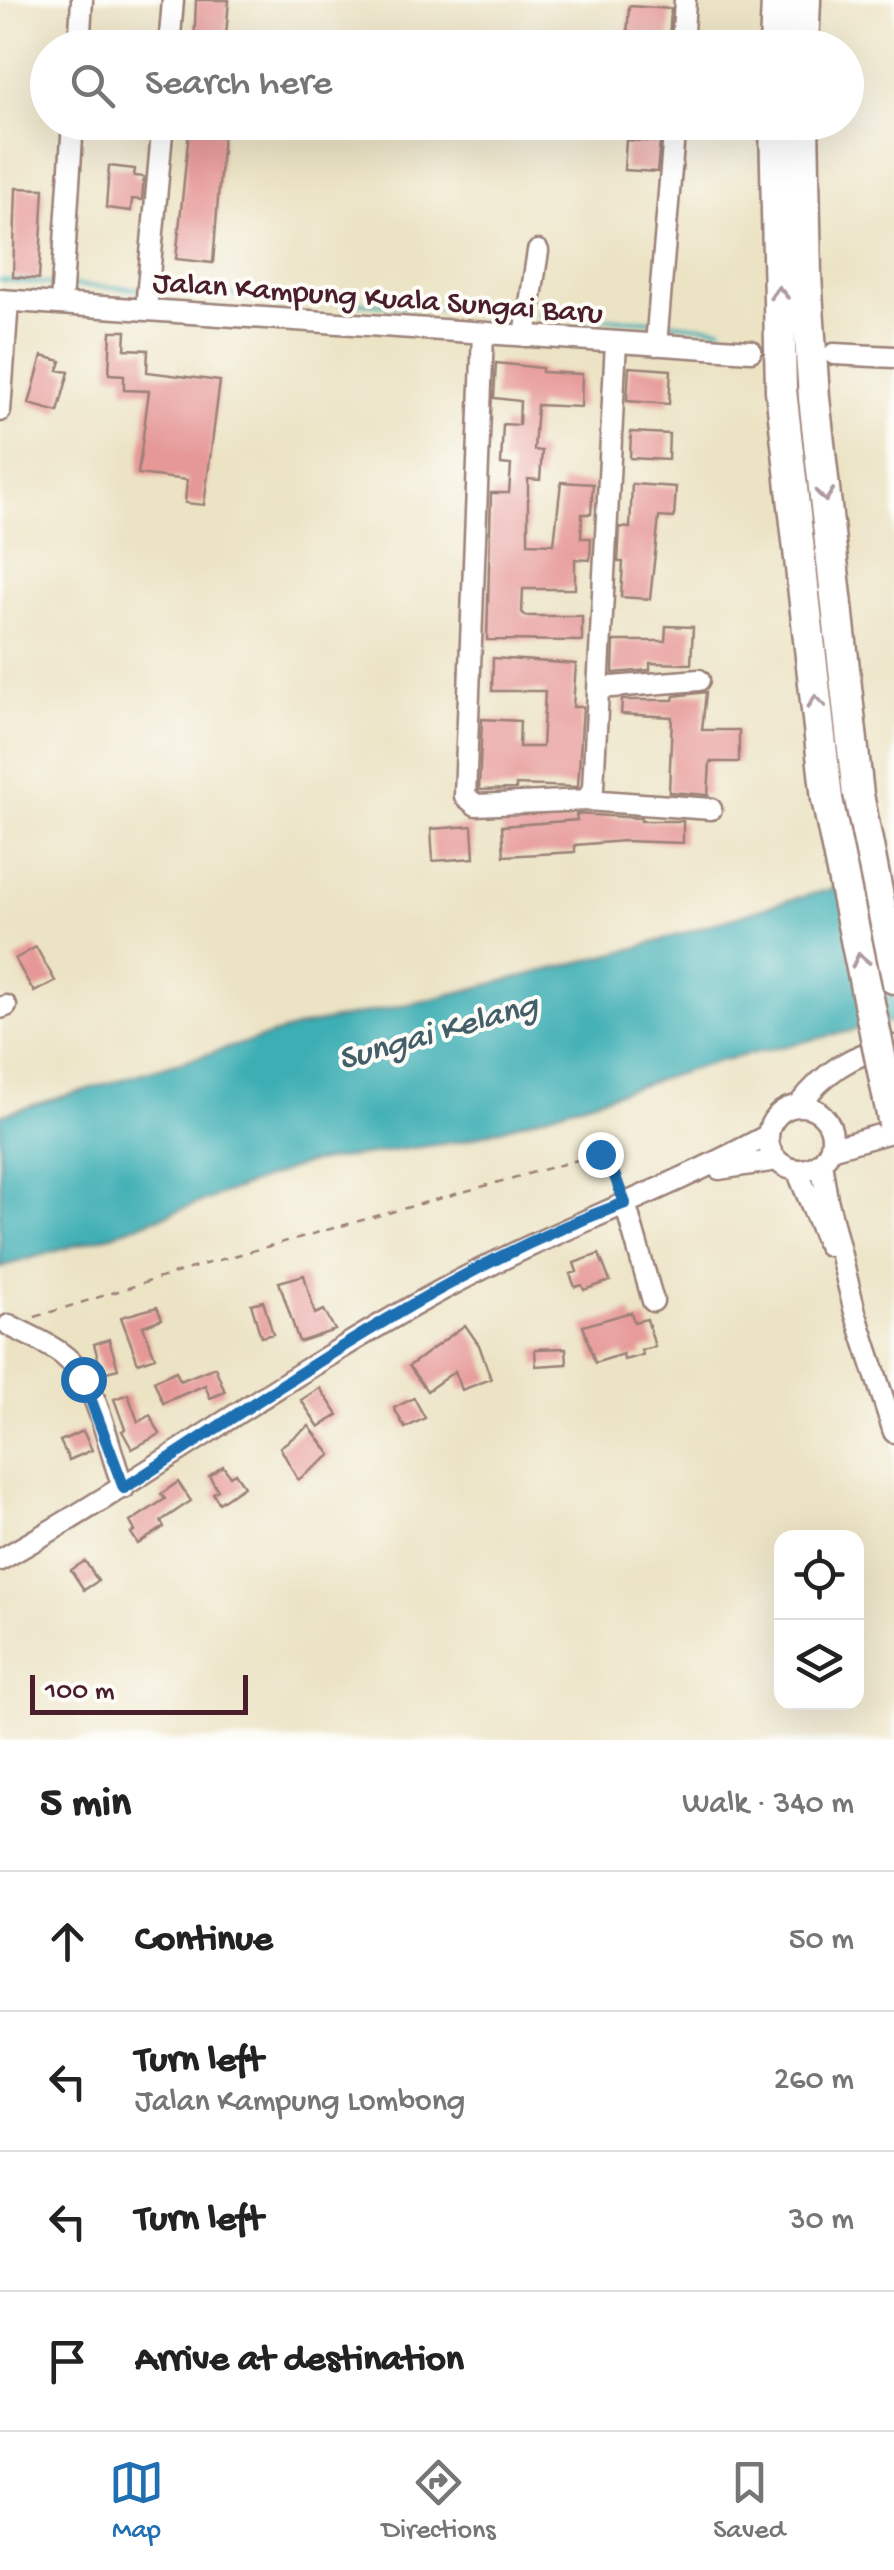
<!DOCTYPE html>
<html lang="en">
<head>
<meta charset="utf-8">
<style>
	:root { --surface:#fff; --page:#f2f2f2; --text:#222; --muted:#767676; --line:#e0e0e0; --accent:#1f6fb2 }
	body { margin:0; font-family:"Gochi Hand",sans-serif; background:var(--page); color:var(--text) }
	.controls { position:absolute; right:30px; bottom:30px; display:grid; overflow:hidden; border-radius:20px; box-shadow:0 10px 40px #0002 }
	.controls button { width:90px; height:90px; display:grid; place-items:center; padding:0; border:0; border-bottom:2px solid var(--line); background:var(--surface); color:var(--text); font:50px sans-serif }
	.scale { position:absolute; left:30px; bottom:25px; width:218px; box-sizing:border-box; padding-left:10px; border:5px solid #4a1f2b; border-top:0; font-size:28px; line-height:35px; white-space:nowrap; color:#4a1f2b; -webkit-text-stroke:8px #fdfcf7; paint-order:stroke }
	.stop { position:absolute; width:30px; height:30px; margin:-22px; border:8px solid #1f6fb2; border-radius:50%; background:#fff }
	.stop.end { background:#1f6fb2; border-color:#fff; box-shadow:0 2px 10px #0008 }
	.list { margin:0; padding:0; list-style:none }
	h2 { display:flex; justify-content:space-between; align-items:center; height:130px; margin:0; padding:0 40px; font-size:42px }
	h2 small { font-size:32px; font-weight:400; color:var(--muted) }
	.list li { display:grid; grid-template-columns:65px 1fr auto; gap:30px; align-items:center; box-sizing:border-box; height:140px; padding:0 40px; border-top:2px solid var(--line) }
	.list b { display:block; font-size:38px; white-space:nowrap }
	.list p { margin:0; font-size:32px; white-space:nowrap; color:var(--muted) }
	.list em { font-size:32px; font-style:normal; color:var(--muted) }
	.icon { flex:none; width:55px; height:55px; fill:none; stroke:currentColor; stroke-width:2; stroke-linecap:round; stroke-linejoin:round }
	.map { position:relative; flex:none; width:894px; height:1740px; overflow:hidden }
	.search { position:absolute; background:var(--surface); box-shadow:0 10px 40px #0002; left:30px; right:30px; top:30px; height:110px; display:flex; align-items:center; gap:25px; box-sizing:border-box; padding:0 35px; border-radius:55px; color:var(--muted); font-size:38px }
	.sheet { height:690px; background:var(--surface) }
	nav { display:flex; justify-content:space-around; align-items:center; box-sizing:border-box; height:140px; border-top:2px solid var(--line); background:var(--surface); font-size:28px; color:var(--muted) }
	nav a { display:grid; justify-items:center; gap:5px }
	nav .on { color:var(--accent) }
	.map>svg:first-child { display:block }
	.water { fill:#3caeb4; stroke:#436670; stroke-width:2.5 }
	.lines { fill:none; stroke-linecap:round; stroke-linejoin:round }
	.stream { stroke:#3caeb4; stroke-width:4 }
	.building { fill:#e69897 }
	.minor-casing { stroke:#9b8178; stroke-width:25 }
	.highway-casing { stroke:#9b8178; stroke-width:35 }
	.path { stroke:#9b8178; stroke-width:2.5; stroke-dasharray:8 8; stroke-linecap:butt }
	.minor { stroke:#fff; stroke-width:20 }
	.highway { stroke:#fff; stroke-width:30 }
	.highway-bridge-casing { stroke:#9b8178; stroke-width:35; stroke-linecap:butt }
	.highway-bridge { stroke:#fff; stroke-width:30 }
	.oneway { stroke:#ae9aa0 }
	.route { stroke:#1f6fb2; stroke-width:12 }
	.labels { text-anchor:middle; stroke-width:8; stroke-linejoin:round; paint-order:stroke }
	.street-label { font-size:32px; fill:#4a1f2b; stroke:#fdfcf7 }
	.water-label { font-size:35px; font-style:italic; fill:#445f69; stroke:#fdfcf7 }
</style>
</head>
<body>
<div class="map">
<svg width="894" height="1740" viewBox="0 0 894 1740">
	<rect width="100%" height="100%" fill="#fdfcf7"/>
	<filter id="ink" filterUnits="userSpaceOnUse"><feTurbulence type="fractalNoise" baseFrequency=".01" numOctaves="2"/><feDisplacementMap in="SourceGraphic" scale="20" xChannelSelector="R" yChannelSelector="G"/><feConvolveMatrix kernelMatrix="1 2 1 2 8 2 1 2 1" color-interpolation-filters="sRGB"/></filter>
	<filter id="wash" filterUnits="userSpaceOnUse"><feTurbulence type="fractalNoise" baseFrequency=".0048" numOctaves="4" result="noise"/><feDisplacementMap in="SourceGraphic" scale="40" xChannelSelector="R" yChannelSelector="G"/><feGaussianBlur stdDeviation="2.25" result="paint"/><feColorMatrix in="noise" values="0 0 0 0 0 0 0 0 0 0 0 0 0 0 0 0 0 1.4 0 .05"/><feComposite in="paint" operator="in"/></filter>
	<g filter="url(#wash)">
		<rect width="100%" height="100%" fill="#ece3c4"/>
		<!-- water -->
		<path class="water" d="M894 873V1021L715 1062 462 1141 307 1163 111 1235 0 1267V1115L306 1025 424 1001 640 947 782 902Z"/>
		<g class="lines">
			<!-- stream -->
			<path class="stream" d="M0 280 53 284
				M67 285 143 289
				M157 290 522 313
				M537 314 652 321
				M666 322 721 328"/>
		</g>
		<g id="blocks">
			<!-- building -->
			<path class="building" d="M196 0H229L225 48H194Z
				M629 6 671 9 669 40 627 37Z
				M190 122H224L213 263 176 259Z
				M626 140 660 142 657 172 624 170Z
				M109 166 135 169 134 176 144 177 142 200 132 199 131 211 106 208Z
				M16 188 44 189 39 279 13 277Z
				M111 331H126L125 349 148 350 147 372 220 381 204 505 185 503 187 480 138 474 149 391 124 390V375L109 374Z
				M42 356 61 361 58 370 69 372 58 412 29 404Z
				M496 363 542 368V372L582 374 581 407 537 405 534 450 542 451 540 480 528 479V543L554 544 561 482 593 484 591 514H582L581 538H591L590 560 575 559V589H523L522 612 525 616H582V641L487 640 491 493H509L511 465 501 464 503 424 519 425 520 401 494 398Z
				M629 367 671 370 669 404 627 401Z
				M631 432 669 434 668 460 630 458Z
				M632 484 676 487 674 518 659 517 650 599 621 597 623 562H618L620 527 630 528Z
				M666 626 693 627 691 664 650 663V670L613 673 614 641H665Z
				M493 658 576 664 573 707H583L578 787 516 785V789L479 790 482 719 520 721 519 747H542L545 691H492Z
				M706 692 702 730H739V762H710L708 795 669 792 672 717 621 714 622 700H673L674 696Z
				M576 814 641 818V821H683V843L624 841 575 845V852L504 856 502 826 577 820Z
				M472 826 474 858 433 861 431 829Z
				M36 947 55 981 34 992 15 959Z
				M599 1254 610 1281 584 1290 582 1285 575 1287 570 1274 577 1272 574 1263Z
				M304 1275 315 1314 324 1310 335 1330 299 1342 279 1282Z
				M263 1301 273 1334 261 1337 251 1304Z
				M157 1307 162 1319 143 1326 155 1357 138 1363 121 1317Z
				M631 1312 634 1322 647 1319 655 1347 641 1350 643 1355 624 1360 623 1354 595 1363 583 1326Z
				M465 1325 479 1345 491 1379 462 1390 455 1371 427 1391 409 1366Z
				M109 1339 118 1369 102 1373 94 1344Z
				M566 1348 567 1364 536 1366 535 1349Z
				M215 1367 225 1392 210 1398 205 1385 163 1403 154 1381 176 1371 180 1381Z
				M320 1388 338 1415 319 1427 301 1400Z
				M128 1394 138 1422 150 1415 160 1434 132 1449 122 1431 125 1429 114 1399Z
				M414 1398 425 1418 405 1428 394 1408Z
				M309 1426 331 1455 298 1480 280 1447Z
				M83 1431 92 1450 69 1460 60 1441Z
				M223 1466 230 1476 235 1473 244 1486 219 1503 213 1493 218 1490 209 1476Z
				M178 1482 191 1501 161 1521 164 1527 138 1544 131 1533 135 1531 130 1522 165 1499 161 1494Z
				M85 1561 98 1581 84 1590 71 1570Z"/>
		</g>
	</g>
	<g filter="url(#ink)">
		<use href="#blocks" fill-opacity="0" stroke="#9b8178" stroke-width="2.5"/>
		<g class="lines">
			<defs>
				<path id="minor" d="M79 48 82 0
					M169 48 173 0
					M682 48 685 0
					M0 300 751 351
					M61 304 73 122
					M146 309 163 122
					M483 333 465 796 476 805 587 800 593 788 616 342
					M525 336 538 251
					M656 345 675 122
					M834 354 894 357
					M0 411 8 301
					M599 688 699 680
					M587 800 711 809
					M0 1008 6 1006
					M798 1106C824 1073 851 1053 894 1046
					M768 1138a32 32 0 1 1 64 0a32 32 0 1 1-64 0Z
					M830 1149 894 1131
					M821 1162 827 1199 855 1312 894 1432
					M719 1169 777 1160
					M797 1170 828 1245
					M625 1203 653 1301
					M9 1325C27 1335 48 1343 63 1355 101 1384 106 1447 124 1488
					M0 1560C150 1476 289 1373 440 1291 547 1232 662 1193 768 1135"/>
				<path id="highway" d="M775 48 777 0
					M803 48 805 0
					M775 122 781 390 827 799
					M803 122 806 276 814 398 858 795 894 978"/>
			</defs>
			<!-- minor casing -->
			<use href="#minor" class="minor-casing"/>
			<!-- highway casing -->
			<use href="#highway" class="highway-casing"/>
			<!-- path -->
			<path class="path" d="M35 1317 205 1264 599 1154 608 1158 619 1186"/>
			<!-- minor -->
			<use href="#minor" class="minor"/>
			<!-- highway -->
			<use href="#highway" class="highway"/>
			<defs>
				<path id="highway-bridge" d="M827 799 894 1124"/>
			</defs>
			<!-- highway-bridge casing -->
			<use href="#highway-bridge" class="highway-bridge-casing"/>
			<!-- highway-bridge -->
			<use href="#highway-bridge" class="highway-bridge"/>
		</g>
		<!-- one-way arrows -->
		<defs><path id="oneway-chevron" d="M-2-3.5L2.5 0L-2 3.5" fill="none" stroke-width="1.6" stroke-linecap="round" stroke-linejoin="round" transform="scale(2.5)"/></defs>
		<g class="oneway">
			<use href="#oneway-chevron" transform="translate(779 293) rotate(-92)"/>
			<use href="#oneway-chevron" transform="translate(825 495) rotate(84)"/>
			<use href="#oneway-chevron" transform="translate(816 702) rotate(-96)"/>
			<use href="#oneway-chevron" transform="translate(860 960) rotate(-102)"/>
		</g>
	</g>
	<g class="lines" filter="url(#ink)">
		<!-- route -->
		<path class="route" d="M83 1379 124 1488C285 1385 445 1268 625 1203L608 1158 600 1154"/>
	</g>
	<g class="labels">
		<!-- street labels -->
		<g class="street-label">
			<text transform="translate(378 295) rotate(4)" y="11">Jalan Kampung Kuala Sungai Baru</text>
		</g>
		<!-- water labels -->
		<g class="water-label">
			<text transform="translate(437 1029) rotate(-16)" y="12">Sungai Kelang</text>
		</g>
	</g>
</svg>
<div class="controls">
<button><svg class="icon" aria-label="locate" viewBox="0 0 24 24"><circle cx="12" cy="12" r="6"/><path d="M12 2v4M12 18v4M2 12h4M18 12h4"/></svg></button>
<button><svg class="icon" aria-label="layers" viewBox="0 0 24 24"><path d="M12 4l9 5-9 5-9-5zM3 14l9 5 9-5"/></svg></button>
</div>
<div class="scale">100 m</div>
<div class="stop" style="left:83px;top:1379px"></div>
<div class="stop end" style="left:600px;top:1154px"></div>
<div class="search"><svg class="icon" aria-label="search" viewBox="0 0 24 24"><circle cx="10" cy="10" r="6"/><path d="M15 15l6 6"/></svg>Search here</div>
</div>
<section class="sheet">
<h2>5 min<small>Walk · 340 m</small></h2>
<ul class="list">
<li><svg class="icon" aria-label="ahead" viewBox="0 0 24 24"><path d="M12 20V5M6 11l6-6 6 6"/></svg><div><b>Continue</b></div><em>50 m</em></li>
<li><svg class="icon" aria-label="left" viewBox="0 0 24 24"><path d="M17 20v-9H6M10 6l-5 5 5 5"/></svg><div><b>Turn left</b><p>Jalan Kampung Lombong</p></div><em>260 m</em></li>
<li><svg class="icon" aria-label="left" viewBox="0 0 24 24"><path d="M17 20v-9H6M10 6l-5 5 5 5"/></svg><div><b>Turn left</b></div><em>30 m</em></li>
<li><svg class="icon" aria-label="arrive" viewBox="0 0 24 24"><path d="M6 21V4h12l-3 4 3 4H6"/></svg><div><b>Arrive at destination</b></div></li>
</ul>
</section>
<nav>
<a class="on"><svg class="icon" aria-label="map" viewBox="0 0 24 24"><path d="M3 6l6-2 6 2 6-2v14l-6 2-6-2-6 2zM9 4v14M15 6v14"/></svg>Map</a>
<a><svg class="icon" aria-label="directions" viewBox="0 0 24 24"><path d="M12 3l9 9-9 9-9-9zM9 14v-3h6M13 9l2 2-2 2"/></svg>Directions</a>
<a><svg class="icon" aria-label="saved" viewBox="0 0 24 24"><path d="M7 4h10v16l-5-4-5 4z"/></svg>Saved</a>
</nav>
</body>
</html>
